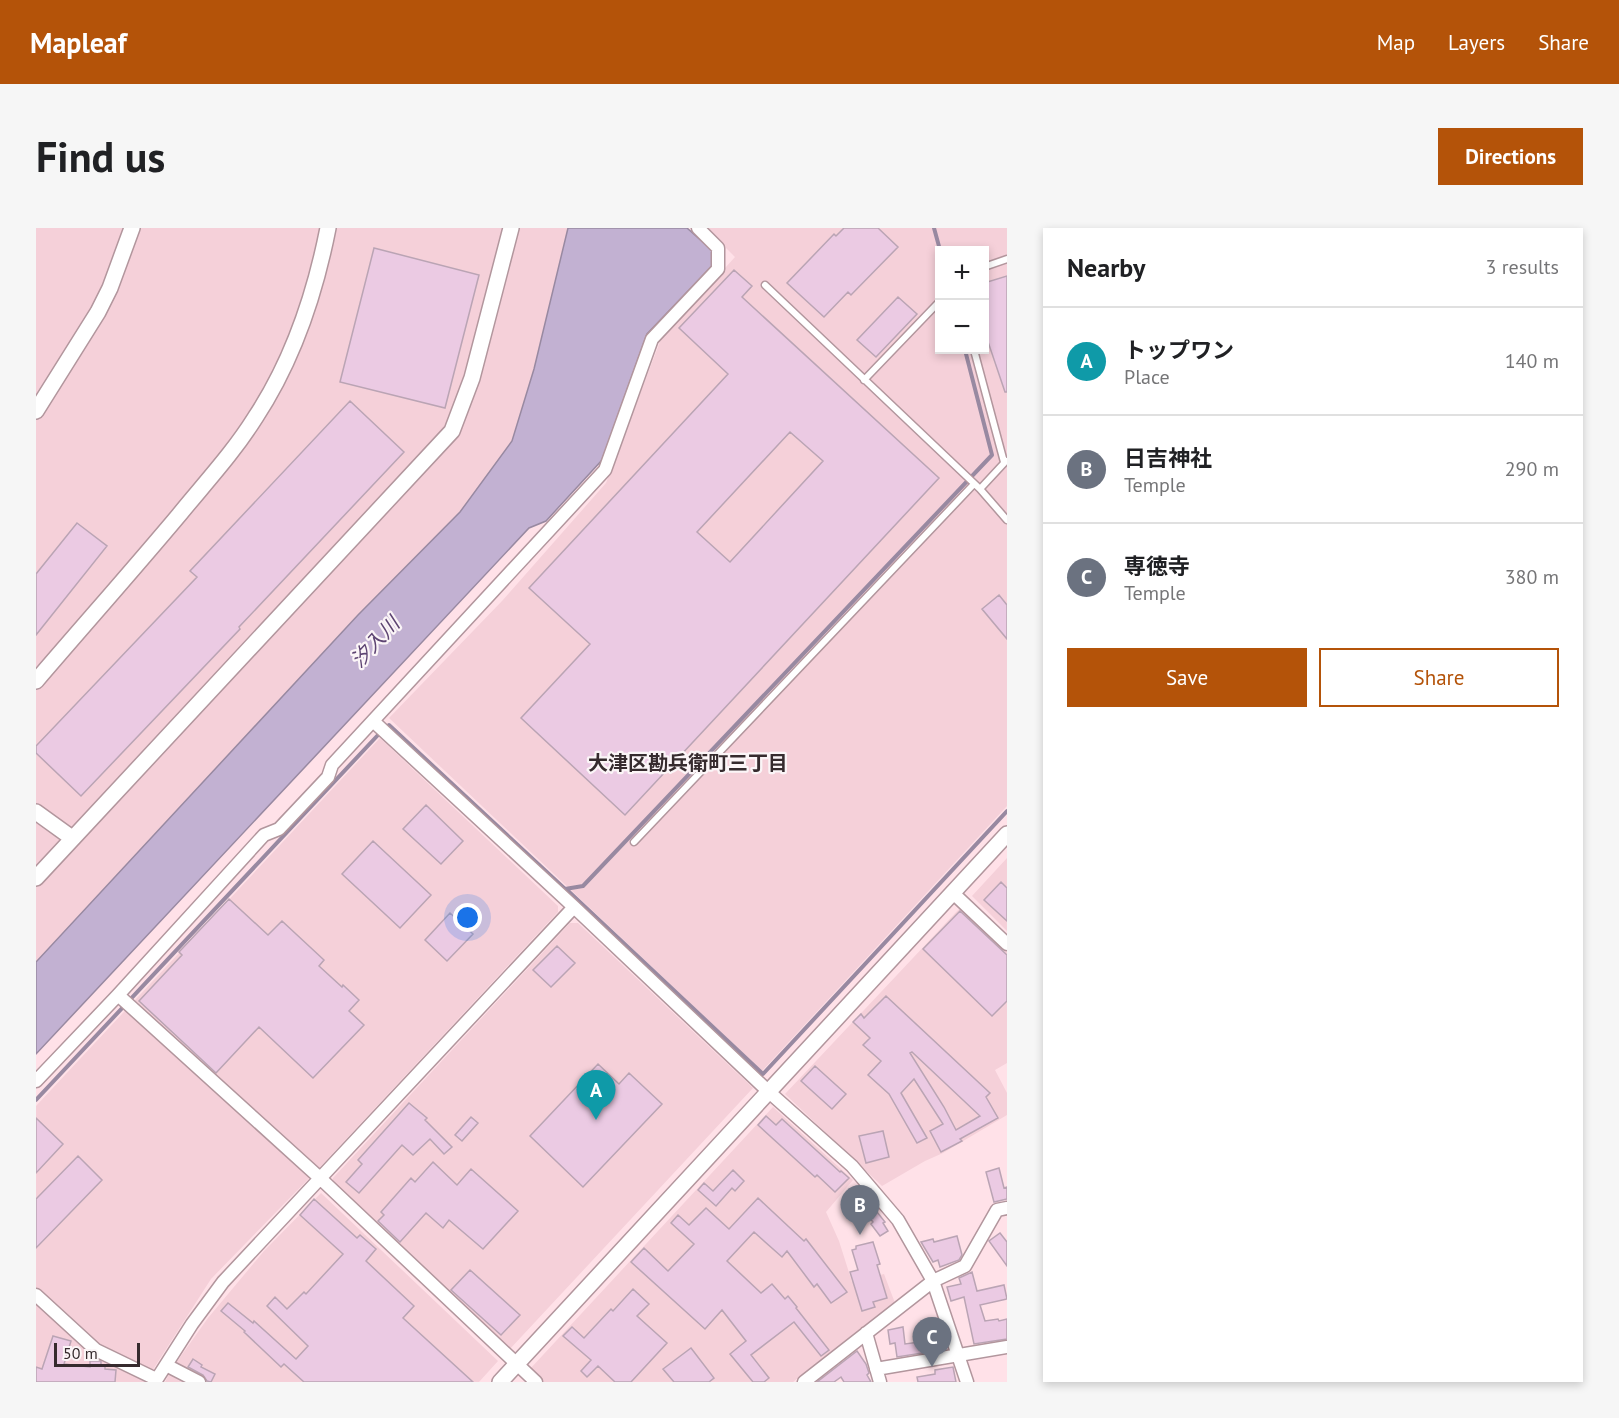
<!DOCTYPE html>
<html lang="en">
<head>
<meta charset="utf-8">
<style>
	:root { --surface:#fff; --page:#f6f6f6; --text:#202124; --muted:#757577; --line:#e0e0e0; --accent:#b45309 }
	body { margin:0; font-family:"PT Sans","Noto Sans JP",sans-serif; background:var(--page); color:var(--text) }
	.controls { position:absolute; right:18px; top:18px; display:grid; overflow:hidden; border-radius:0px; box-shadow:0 3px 9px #0003 }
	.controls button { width:54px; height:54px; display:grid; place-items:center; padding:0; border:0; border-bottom:2px solid var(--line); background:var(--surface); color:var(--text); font:30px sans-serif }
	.scale { position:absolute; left:18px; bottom:15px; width:86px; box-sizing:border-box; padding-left:6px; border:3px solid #362b2e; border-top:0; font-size:16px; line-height:21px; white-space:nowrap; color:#362b2e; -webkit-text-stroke:4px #fbf5f7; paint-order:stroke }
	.you { position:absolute; left:432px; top:690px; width:21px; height:21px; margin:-15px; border:4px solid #fff; border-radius:50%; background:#1a73e8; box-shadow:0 0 0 9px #1a73e833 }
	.badge { display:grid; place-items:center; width:39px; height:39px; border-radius:50%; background:var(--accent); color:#fff; font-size:20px; font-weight:700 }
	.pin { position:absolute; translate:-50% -50px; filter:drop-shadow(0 2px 3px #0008) }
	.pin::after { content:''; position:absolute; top:32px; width:21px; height:18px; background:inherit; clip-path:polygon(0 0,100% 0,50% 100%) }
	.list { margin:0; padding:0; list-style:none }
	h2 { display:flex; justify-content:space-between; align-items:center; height:78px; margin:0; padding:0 24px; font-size:26px }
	h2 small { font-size:20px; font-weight:400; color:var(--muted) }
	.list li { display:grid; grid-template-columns:39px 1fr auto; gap:18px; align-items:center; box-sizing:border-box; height:108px; padding:0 24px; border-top:2px solid var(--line) }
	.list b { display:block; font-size:22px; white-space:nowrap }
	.list p { margin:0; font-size:20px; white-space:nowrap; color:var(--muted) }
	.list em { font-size:20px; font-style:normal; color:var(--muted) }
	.actions { display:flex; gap:12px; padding:18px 24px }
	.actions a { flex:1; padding:14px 0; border:2px solid var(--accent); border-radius:0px; text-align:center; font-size:21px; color:var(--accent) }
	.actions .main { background:var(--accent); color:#fff }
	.map { position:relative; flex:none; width:971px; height:1154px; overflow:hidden; border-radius:0px }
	header { display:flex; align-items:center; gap:36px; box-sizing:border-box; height:84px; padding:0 30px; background:var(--accent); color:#fff }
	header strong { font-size:28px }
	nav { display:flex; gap:33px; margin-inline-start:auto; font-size:21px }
	.intro { display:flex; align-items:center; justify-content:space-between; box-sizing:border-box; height:144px; padding:0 36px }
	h1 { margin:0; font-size:42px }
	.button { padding:15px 27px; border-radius:0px; background:var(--accent); color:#fff; font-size:21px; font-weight:700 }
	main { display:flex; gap:36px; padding:0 36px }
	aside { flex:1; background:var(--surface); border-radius:0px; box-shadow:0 3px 9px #0003 }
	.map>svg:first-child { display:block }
	.built { fill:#f5d0d9; fill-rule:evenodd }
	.water { fill:#c2b1d2; stroke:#9889a1; stroke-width:1.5 }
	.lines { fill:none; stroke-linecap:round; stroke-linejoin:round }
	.stream { stroke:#9889a1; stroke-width:4 }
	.building { fill:#ebcae3; stroke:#baa4b4; stroke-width:1.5; fill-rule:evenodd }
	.service-casing { stroke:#b2969d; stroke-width:9 }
	.minor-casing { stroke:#b2969d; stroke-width:15 }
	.tertiary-casing { stroke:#b2969d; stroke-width:18 }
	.service { stroke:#fff; stroke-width:6 }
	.minor { stroke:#fff; stroke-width:12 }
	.tertiary { stroke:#fff; stroke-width:15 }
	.labels { text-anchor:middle; stroke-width:4.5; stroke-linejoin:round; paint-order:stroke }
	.water-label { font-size:20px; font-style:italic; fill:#5d4472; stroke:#fbf5f7 }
	.neighbourhood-label { font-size:20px; font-weight:bold; fill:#362b2e; stroke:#fbf5f7 }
</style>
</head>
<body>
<header>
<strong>Mapleaf</strong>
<nav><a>Map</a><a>Layers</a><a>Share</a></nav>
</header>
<div class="intro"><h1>Find us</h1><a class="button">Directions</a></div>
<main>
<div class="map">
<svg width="971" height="1154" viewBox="0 0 971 1154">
	<rect width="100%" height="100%" fill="#ffe1e8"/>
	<!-- built -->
	<path class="built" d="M0 0H532L498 141 476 213 424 284 322 387 0 734Z
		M672 0H971V578L726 843 353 490 466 373 570 255 625 111 699 29 672 2ZM903 22H948V122H903Z
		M344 510 522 678V684L284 939 175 1051 109 1154H0V878Z
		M971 630V703L936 668Z
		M924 680 971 724V835L959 842 971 865V887L907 925 889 933 846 958 749 866Z
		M534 695H542L717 860 473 1122 296 956 297 950Z
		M737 879 817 952 790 984 803 1013 816 1054 848 1046 859 1075 757 1154H508L494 1141Z
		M285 965 462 1133 443 1154H129L135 1142 172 1090 228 1023Z"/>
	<!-- water -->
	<path class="water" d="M532 0H651L678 24V36L611 106 566 232 510 293 493 300 0 826V734L322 387 424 284 476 213 498 141Z"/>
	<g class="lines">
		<!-- stream -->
		<path class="stream" d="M898 0 904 22
			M530 661 727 846 971 583
			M0 872 342 507 353 497 529 661 547 658 956 227 929 122"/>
	</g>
	<!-- building -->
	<path class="building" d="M808 0H842L862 19 815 67 812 64 788 89 751 55 798 6 800 8Z
		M338 20 443 47 409 180 304 154Z
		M698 42 716 58 706 69 903 250 589 587 485 490 554 416 493 360 692 146 643 100ZM754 204 787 233 694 334 661 304Z
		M971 48V164H969L948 102V55Z
		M862 69 881 86 840 129 821 112Z
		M314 173 368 224 203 399 204 401 45 568 0 525V518L161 349 154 343Z
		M41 295 71 318 0 407V346Z
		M963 367 971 377V411L946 381Z
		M390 577 427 613 405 636 367 601Z
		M337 613 395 667 364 700 306 646Z
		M965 654 971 660V693L948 672Z
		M193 671 232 707 246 693 288 732 283 738 306 759 307 757 323 772 313 783 328 797 277 850 223 799 180 845 103 773 146 727 143 724Z
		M924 683 971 727V773L956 788 887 721Z
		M414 685 437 706 411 733 389 712Z
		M521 718 539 735 515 759 497 742Z
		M850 768 954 865 950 869 962 890 924 911 926 913 905 924 894 903 907 896 878 851 865 865 891 910 881 915 853 866 832 847 845 833 827 817 834 810 817 794 825 786 828 790ZM876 824 944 888 920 902 908 879 874 825Z
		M562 836 583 856 593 845 626 876 547 959 494 908Z
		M779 838 810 866 796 881 765 853Z
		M373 875 391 890 389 892 416 919 408 926 394 911 377 927 366 917 323 965 310 954 326 936 322 932Z
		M730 888 740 897 746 891 804 944 805 943 813 950 799 964 781 947 779 949 722 897Z
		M435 889 442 895 426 913 419 907Z
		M0 890 27 916 0 945Z
		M847 903 853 929 830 935 823 908Z
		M42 928 66 952 0 1020V971Z
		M397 934 421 957 435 941 482 983 447 1021 413 992 407 1000 390 985 364 1014 342 993 348 987 345 984 375 950 379 954Z
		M963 940 968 960 971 959V971L958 974 950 944Z
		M697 942 708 953 699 963 696 960 680 978 662 962 668 955 677 963Z
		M722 970 768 1013 770 1011 811 1064 795 1075 781 1056 778 1059 751 1023 746 1029 718 1004 691 1033 725 1065 736 1056 749 1071 752 1068 761 1079 760 1080 793 1122 785 1128 758 1094 715 1127 733 1150 728 1154H717L694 1126 710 1113 686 1082 669 1101 595 1034 608 1020 632 1043 658 1016 635 995 642 987 653 997 670 980 693 1001Z
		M278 971 321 1010 324 1007 340 1021 330 1033 378 1078 367 1090 437 1154H268L248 1136 245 1139 208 1104 209 1103 185 1083 192 1075 217 1095 218 1093 260 1131 272 1118 231 1078 239 1069 251 1081 268 1064 270 1066 307 1026 264 987Z
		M833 974 849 994 847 995 852 1003 844 1008 835 996 837 994 825 980Z
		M964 1005 971 1014V1038L953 1013Z
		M921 1008 926 1027 923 1032 904 1039 902 1032 897 1034 885 1014 897 1011 898 1014Z
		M837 1014 844 1036 841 1037 851 1070 837 1074 839 1079 826 1083 814 1044 822 1042 816 1022 820 1021V1018Z
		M434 1042 484 1087 465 1107 415 1062Z
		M936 1044 941 1063 968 1057 971 1071 944 1077 949 1093 962 1091 963 1093 971 1091V1111L938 1116 928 1069 915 1073 911 1059 925 1056 923 1050Z
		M597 1061 613 1076 601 1088 631 1115 595 1154H579L562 1138 551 1149 545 1143 555 1132 527 1108 536 1099 548 1110 575 1081 577 1083Z
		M867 1099 869 1116 891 1113 893 1124 861 1129 859 1115 854 1116 852 1102Z
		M17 1108 35 1113 28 1136 54 1139V1133H65V1137H69V1141L80 1142 79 1154H0V1139L6 1141Z
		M655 1120 678 1150 673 1154H638L627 1141Z
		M821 1123 830 1136 833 1145 831 1147 835 1154H808L805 1149 798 1154H781Z
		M157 1131 166 1137 165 1139 179 1146 175 1154 171 1153 167 1147 152 1139Z
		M917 1139 920 1154H882L881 1149 899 1146V1142Z"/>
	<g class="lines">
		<defs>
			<path id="service" d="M948 39 971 31
				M729 57 944 261 971 292
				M938 122 968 234
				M828 152 903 74
				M944 261 970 233
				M598 614 938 256"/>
			<path id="minor" d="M337 493 538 679 733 864 816 938 862 992 897 1053 931 1154
				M916 664 971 716
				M82 767 285 951 500 1154
				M0 853 82 767 228 607 243 601 292 549 296 537 569 242 616 111 682 41V20L662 0
				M0 1067 60 1122 120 1151
				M830 1105 844 1154
				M130 1137 163 1154
				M840 1141 971 1119
				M119 1154 156 1096 187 1054 538 679
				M768 1154 897 1053 929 1038 961 982 971 980"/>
			<path id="tertiary" d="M0 183 62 84 74 60 96 0
				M0 453C48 397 96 343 143 287 169 255 197 225 219 190 256 134 279 66 292 0
				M0 584 36 610
				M0 650 416 203 436 150 475 0
				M464 1154 971 606"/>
		</defs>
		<!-- service casing -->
		<use href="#service" class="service-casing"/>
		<!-- minor casing -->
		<use href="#minor" class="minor-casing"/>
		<!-- tertiary casing -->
		<use href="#tertiary" class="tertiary-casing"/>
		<!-- service -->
		<use href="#service" class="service"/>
		<!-- minor -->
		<use href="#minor" class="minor"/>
		<!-- tertiary -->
		<use href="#tertiary" class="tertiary"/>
	</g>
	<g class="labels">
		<!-- water labels -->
		<g class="water-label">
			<text transform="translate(339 414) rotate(-47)" y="7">汐入川</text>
		</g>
		<!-- neighbourhood labels -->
		<g class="neighbourhood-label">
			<text x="652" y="542">大津区勘兵衛町三丁目</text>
		</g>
	</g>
</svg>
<div class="controls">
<button>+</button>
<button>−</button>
</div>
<div class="scale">50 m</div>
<div class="you"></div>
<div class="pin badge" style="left:560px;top:892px;background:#0f9aa8">A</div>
<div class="pin badge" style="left:824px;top:1007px;background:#6b7280">B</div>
<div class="pin badge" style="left:896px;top:1139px;background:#6b7280">C</div>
</div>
<aside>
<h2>Nearby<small>3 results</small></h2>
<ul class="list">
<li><span class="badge" style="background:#0f9aa8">A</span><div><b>トップワン</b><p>Place</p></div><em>140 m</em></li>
<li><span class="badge" style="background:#6b7280">B</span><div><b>日吉神社</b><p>Temple</p></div><em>290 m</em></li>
<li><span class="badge" style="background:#6b7280">C</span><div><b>専徳寺</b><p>Temple</p></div><em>380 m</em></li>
</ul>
<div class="actions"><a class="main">Save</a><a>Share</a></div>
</aside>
</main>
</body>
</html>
